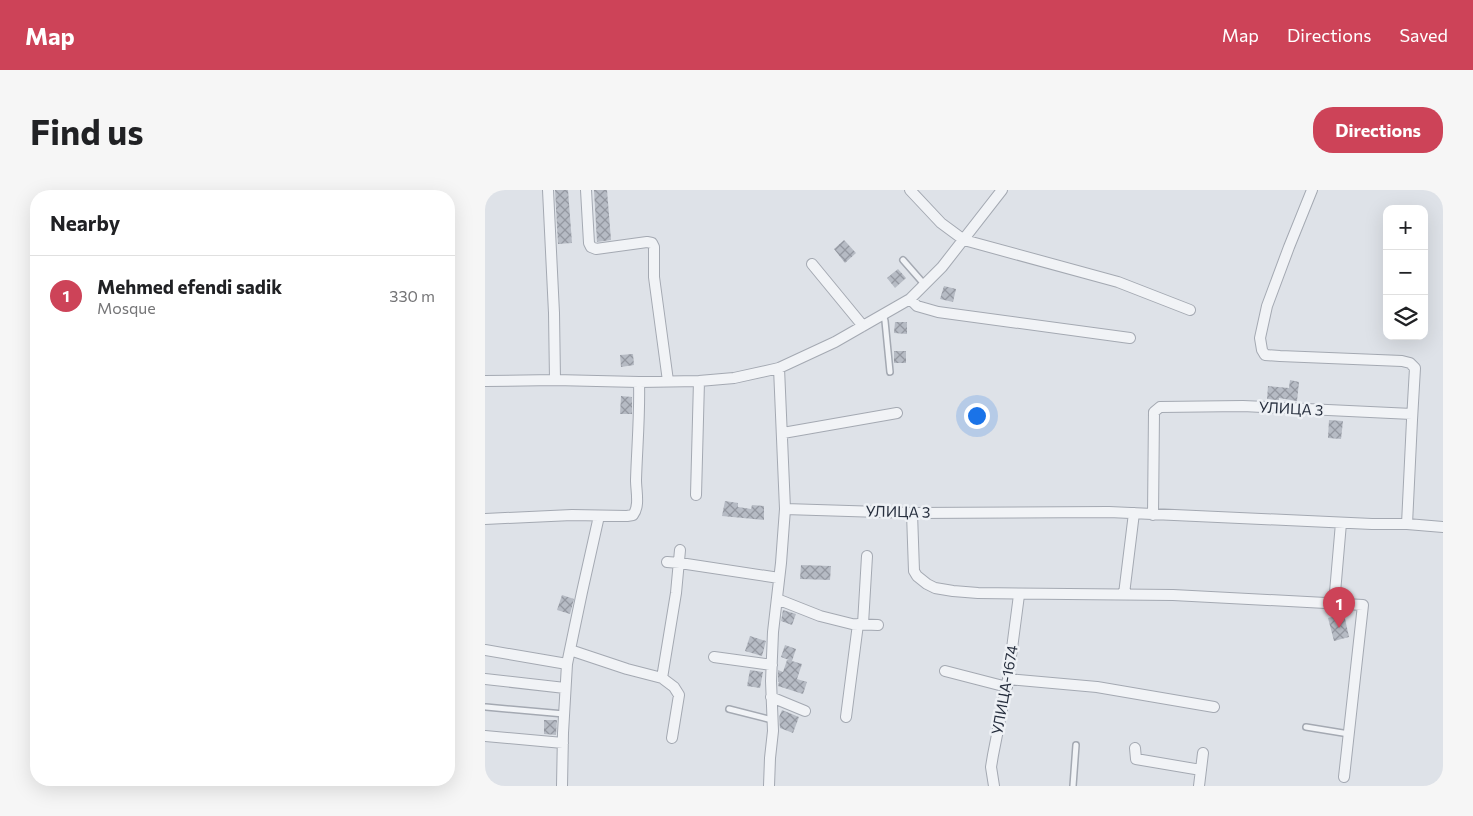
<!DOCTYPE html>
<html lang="en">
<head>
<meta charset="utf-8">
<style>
	:root { --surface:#fff; --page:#f6f6f6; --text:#202124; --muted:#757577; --line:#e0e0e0; --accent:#cd4358 }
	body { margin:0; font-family:Commissioner,sans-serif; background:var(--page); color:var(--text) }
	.controls { position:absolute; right:15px; top:15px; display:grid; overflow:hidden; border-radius:10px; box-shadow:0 5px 20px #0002 }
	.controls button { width:45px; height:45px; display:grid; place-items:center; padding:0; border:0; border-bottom:1px solid var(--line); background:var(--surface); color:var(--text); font:25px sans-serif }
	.you { position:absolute; left:491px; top:225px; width:18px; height:18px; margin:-12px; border:4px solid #fff; border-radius:50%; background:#1a73e8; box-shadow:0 0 0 8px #1a73e833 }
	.badge { display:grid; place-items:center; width:32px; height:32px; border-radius:50%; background:var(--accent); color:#fff; font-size:16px; font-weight:700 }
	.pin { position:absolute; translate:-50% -41px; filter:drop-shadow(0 1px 2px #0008) }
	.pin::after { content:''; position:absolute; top:26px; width:18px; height:15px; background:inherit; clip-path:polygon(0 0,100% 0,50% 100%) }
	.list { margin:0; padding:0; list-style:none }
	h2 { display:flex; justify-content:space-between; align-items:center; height:65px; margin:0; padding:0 20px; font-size:21px }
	h2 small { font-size:16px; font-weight:400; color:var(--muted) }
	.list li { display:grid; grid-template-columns:32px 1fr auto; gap:15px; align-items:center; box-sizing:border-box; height:80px; padding:0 20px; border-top:1px solid var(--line) }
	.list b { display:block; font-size:19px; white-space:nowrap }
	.list p { margin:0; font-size:16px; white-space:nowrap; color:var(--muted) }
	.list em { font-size:16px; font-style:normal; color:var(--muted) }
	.icon { flex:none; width:28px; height:28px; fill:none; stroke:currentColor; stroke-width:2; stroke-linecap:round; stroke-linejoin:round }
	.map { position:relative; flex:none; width:958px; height:596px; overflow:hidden; border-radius:20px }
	header { display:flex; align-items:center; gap:30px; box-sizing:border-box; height:70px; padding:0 25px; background:var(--accent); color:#fff }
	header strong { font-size:24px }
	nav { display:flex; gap:28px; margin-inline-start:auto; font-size:18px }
	.intro { display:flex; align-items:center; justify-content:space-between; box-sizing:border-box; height:120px; padding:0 30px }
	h1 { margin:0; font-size:35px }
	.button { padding:12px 22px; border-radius:20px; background:var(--accent); color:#fff; font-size:18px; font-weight:700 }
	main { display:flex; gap:30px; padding:0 30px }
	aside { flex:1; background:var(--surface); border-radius:20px; box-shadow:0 5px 20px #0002 }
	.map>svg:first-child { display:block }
	.building { fill:url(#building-cross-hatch) }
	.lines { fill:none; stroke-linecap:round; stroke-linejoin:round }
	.lane-casing { stroke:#a4a9b2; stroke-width:8 }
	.street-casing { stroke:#a4a9b2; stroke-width:12 }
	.lane { stroke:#f1f3f6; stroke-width:5 }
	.street { stroke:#f1f3f6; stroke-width:10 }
	.labels { text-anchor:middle; stroke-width:5; stroke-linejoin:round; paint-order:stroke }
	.street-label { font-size:15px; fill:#28303f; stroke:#eef1f5 }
</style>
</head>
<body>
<header>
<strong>Map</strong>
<nav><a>Map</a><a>Directions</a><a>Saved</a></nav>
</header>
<div class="intro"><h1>Find us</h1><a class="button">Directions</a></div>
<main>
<aside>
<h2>Nearby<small></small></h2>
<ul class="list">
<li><span class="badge">1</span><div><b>Mehmed efendi sadik</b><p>Mosque</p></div><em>330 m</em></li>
</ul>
</aside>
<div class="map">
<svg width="958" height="596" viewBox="0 0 958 596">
	<defs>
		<pattern id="building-cross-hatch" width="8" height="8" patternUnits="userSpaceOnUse" patternTransform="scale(1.25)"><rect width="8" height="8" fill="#b6bbc4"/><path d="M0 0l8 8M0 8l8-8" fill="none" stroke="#9498a1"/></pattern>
	</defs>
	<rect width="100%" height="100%" fill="#dee2e8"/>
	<!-- building -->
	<path class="building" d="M70 0H83L87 53 73 54Z
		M109 0H122L126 50 112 52Z
		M359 50 371 63 360 73 349 59Z
		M413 79 421 88 410 98 402 88Z
		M459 96 471 99 468 112 455 109Z
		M410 132H422V144L409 143Z
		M409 161H421V173H409Z
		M148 164 149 175 136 177 135 165Z
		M805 190 814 192 812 211 794 208V211L782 209 783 196 804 198Z
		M136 206 147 207V224H135Z
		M844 230 858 231 856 249 843 248Z
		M240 311 253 313V317L266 319 267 315 279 316V330L237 326Z
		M316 375 346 376 345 390 315 389Z
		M77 405 89 409 85 424 72 420Z
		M298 420 311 424 307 435 296 431Z
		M859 424 864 447 849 451 843 428Z
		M265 446 281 451 277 466 260 461Z
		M300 455 311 459 307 471 317 474 312 489 322 492 318 504 293 496 294 492H293V480L298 482 302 470H304L296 467Z
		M265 480 278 482 275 498 262 496Z
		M297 520 314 527 308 543 295 538 294 527Z
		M59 530H72L71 545 59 544Z"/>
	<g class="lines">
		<defs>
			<path id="lane" d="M418 70 439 94
				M398 124 400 131 405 182
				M1 517 79 524
				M244 519 287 530
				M821 537 864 544
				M588 596 591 555"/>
			<path id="street" d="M63 0 69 123 70 190
				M101 0 104 53 106 57 111 59 162 52 167 53 169 57V87L183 191
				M425 0 456 33 479 50 633 92 705 120
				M827 0 804 57 782 116 775 148 777 160 780 165 795 166 917 171 925 173 930 178 927 230 922 334
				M327 74 378 136
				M425 109 432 116 453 122 645 148
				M0 191 70 190 154 192 214 191 249 188 294 178 350 152 425 109 457 77 517 0
				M298 243 412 223
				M211 305 214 191
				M300 319 427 323 624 322 887 334H922L958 337
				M427 323 429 381 432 386 442 394 450 398 468 401 493 403 688 405 878 415 859 587
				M668 325 669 222 675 217 758 216 927 224
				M0 329 87 325 142 326 148 325C155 316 151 301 151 290 152 257 155 225 154 192
				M182 372 195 373 294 388
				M639 404 649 323
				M292 409 335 426 367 434 393 435
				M849 414 856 333
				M378 434 382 366
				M0 460 82 474
				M85 460 142 479 177 488 189 497 194 505 187 548
				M229 467 287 475
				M460 481 522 497
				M177 488 191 403 195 360
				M0 489 80 498
				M523 489 612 497 729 517
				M286 507 320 521
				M361 527 373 434
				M0 546 78 553
				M650 558 651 569 716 580
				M77 596 78 543 82 474 97 402 114 326
				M284 596 285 568 288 541 286 491 288 442 296 373 300 319 294 178
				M509 596 506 577 508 565 523 489 534 405
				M714 596 718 563"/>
		</defs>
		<!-- lane casing -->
		<use href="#lane" class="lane-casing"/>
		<!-- street casing -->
		<use href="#street" class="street-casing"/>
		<!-- lane -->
		<use href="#lane" class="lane"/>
		<!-- street -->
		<use href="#street" class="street"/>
	</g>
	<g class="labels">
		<!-- street labels -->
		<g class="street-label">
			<text transform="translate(806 219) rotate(3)" y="5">УЛИЦА 3</text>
			<text transform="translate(413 322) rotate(1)" y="5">УЛИЦА 3</text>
			<text transform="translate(520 500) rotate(-80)" y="5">УЛИЦА-1674</text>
		</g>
	</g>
</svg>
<div class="controls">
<button>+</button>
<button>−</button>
<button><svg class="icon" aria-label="layers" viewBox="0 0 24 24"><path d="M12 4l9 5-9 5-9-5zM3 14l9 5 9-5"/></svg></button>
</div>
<div class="you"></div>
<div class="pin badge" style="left:854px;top:438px">1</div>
</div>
</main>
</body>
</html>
